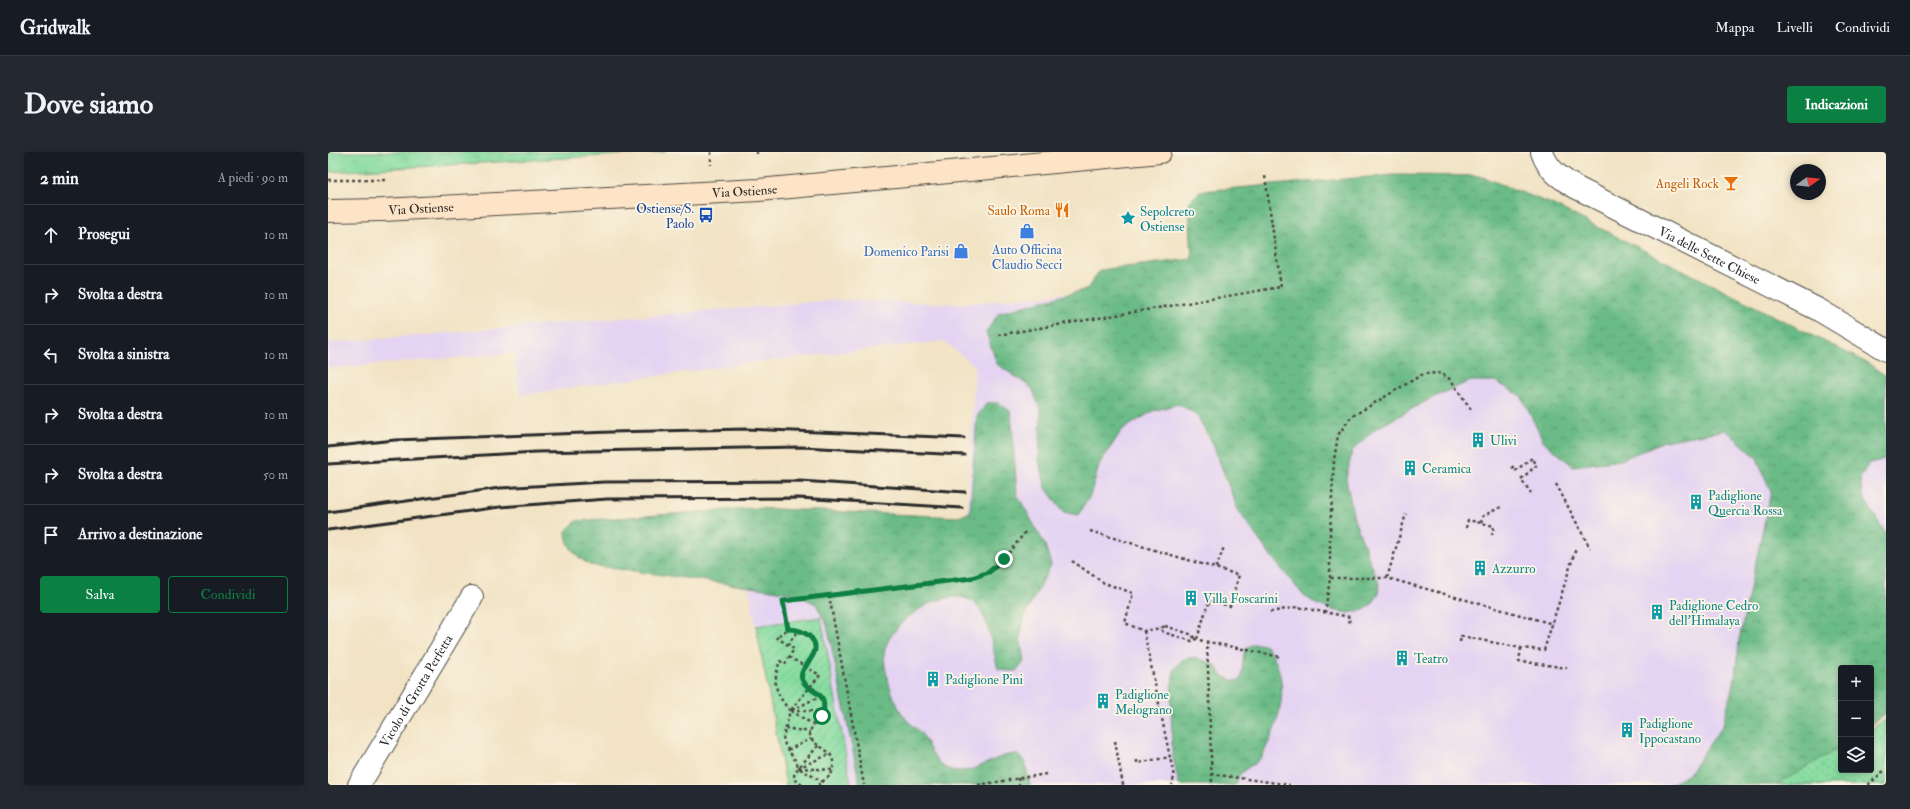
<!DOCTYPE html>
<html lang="it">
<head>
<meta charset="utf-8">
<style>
	:root { --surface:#171b24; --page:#242831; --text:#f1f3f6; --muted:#9ea1a6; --line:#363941; --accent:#0b8043 }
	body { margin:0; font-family:"IM FELL Double Pica",serif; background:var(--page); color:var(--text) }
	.controls { position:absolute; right:12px; bottom:12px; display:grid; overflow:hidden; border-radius:4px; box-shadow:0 2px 6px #0003 }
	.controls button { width:36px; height:36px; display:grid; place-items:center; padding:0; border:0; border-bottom:1px solid var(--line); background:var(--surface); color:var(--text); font:20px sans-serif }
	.compass { position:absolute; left:1462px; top:12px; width:36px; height:36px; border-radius:50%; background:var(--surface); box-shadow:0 2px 6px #0003; rotate:75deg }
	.stop { position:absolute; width:12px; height:12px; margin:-9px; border:3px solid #0b8043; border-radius:50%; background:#fff }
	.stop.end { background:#0b8043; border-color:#fff; box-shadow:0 1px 4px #0008 }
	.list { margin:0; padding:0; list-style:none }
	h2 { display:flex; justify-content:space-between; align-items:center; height:52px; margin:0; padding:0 16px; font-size:17px }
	h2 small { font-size:13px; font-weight:400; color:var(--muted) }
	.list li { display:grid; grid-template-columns:26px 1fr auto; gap:12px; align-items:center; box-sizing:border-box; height:60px; padding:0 16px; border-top:1px solid var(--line) }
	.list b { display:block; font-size:15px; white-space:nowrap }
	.list em { font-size:13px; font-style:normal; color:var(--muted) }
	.actions { display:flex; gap:8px; padding:12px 16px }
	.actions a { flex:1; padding:9px 0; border:1px solid var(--accent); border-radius:4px; text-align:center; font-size:14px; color:var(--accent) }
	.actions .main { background:var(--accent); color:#fff }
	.icon { flex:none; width:22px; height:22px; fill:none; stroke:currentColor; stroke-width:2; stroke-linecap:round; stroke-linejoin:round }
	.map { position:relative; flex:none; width:1558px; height:633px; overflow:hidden; border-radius:4px }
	header { display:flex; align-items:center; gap:24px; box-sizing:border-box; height:56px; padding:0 20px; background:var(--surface); border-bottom:1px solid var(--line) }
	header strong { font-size:19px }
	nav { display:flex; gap:22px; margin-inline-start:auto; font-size:14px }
	.intro { display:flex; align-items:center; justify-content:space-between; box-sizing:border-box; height:96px; padding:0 24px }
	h1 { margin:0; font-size:28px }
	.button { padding:10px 18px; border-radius:4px; background:var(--accent); color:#fff; font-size:14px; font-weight:700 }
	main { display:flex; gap:24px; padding:0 24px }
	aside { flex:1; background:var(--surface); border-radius:4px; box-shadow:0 2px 6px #0003 }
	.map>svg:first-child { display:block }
	.built { fill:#e4d3f2 }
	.grass { fill:url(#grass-tufts); stroke:#588365 }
	.forest { fill:url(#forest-crowns); stroke:#4b7358 }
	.park { fill:url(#park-dots); stroke:#588365 }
	.garden { fill:url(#garden-furrows); stroke:#588365 }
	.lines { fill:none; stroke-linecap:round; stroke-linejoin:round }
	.minor-casing { stroke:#494742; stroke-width:24 }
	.tertiary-casing { stroke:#494742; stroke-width:24 }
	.secondary-casing { stroke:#494742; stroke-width:24 }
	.path { stroke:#494742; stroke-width:2.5; stroke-dasharray:3 3; stroke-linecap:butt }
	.minor { stroke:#fff; stroke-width:22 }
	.tertiary { stroke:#fff; stroke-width:22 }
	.secondary { stroke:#fee4c6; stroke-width:22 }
	.rail { stroke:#2b2b2b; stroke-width:3 }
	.route { stroke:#0b8043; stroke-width:5 }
	.labels { text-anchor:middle; stroke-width:3.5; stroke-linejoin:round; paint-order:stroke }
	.food-label { font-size:13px; fill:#c56008; stroke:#fcf5e5; text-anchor:end }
	.street-label { font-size:13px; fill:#2b2b2b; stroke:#fcf5e5 }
	.transit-label { font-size:13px; fill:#164399; stroke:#fcf5e5; text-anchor:end }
	.culture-label { font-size:13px; fill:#0d838f; stroke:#fcf5e5; text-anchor:start }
	.shop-label { font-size:13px; fill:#366cbe; stroke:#fcf5e5 }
</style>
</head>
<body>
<header>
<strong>Gridwalk</strong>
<nav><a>Mappa</a><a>Livelli</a><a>Condividi</a></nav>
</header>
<div class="intro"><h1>Dove siamo</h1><a class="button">Indicazioni</a></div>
<main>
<aside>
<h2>2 min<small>A piedi · 90 m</small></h2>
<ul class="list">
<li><svg class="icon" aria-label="ahead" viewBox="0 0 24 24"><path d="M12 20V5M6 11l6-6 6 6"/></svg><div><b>Prosegui</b></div><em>10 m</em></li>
<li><svg class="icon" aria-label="right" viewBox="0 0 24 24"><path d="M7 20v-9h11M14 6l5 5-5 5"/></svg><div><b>Svolta a destra</b></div><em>10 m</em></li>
<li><svg class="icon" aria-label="left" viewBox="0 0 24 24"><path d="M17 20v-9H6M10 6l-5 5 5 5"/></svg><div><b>Svolta a sinistra</b></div><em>10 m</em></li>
<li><svg class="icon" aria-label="right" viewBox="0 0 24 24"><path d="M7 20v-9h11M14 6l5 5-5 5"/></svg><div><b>Svolta a destra</b></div><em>10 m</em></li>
<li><svg class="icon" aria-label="right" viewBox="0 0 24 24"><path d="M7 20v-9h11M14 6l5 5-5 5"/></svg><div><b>Svolta a destra</b></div><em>50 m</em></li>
<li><svg class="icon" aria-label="arrive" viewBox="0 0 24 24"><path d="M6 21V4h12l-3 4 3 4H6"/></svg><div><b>Arrivo a destinazione</b></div></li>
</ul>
<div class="actions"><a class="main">Salva</a><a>Condividi</a></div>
</aside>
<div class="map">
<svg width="1558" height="633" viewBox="0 0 1558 633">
	<defs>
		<pattern id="grass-tufts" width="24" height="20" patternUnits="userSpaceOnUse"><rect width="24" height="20" fill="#84db9f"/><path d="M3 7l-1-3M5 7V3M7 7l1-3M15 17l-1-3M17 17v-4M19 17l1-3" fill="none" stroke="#72bc89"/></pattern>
		<pattern id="forest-crowns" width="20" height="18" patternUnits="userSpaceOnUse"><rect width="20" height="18" fill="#6bbb86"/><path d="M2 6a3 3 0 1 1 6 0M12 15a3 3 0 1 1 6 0" fill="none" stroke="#58986e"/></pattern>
		<pattern id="park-dots" width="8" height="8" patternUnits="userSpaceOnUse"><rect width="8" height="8" fill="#84db9f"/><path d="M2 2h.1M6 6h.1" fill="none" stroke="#72bc89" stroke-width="1.8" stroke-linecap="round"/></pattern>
		<pattern id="garden-furrows" width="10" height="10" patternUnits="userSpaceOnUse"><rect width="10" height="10" fill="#84db9f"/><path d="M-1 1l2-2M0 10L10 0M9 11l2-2" fill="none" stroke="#72bc89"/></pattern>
	</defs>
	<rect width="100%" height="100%" fill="#fcf5e5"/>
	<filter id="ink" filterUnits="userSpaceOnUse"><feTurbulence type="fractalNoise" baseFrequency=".025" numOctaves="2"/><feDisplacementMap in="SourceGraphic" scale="8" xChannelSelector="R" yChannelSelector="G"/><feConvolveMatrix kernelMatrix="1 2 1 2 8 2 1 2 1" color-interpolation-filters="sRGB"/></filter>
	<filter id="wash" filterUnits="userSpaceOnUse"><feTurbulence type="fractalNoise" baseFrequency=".012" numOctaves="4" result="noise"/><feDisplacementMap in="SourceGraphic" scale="16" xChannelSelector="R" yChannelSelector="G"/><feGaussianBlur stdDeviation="0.9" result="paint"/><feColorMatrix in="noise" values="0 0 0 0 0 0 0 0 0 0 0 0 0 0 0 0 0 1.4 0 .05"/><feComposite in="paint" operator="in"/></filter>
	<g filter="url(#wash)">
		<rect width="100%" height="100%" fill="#f1e3c4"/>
		<!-- built -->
		<path class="built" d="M1028 112 1558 255V384L1513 516 1425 633H458L407 364 639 371 647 214 616 189 413 212 192 243 186 201 0 216V191L508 148 633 152Z"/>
		<!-- grass -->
		<path class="grass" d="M0 0H338L1 20Z"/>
		<!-- forest -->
		<path class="forest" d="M1065 23 1152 24 1226 53 1541 212 1558 224V307L1541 311 1532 326 1534 343 1558 382V561L1543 573V516H1513V606L1493 633H1340L1360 623 1395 573 1407 525 1411 488 1443 340 1429 306 1398 278 1336 289 1293 308 1245 314 1216 290 1193 244 1167 229H1142L1106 245 1047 277 1024 299 1018 327 1026 367 1051 432 1050 443 1044 452 1036 458 1020 461 1005 458 988 452 975 443 941 402 910 358 884 290 868 262 850 252 825 259 794 278 772 311 762 344 750 363 735 360 718 336 711 309 713 259 704 236 669 212 658 180 671 161 759 137 772 118 864 107 861 50 872 39Z
			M659 251H671L683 260 689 342 717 393 723 413 697 463 692 485 696 510 689 519H679L670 517C665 499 660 460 645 450 617 430 555 474 556 505 557 523 566 553 578 567 583 573 591 578 595 584 603 598 609 618 629 619 650 621 667 602 689 602L697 610 702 633H532L499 473 488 452 467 442 444 438 262 413C248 404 238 395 238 379L248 369 426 356 631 365 642 360 649 264Z
			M925 492C939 491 942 497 947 508 960 536 952 568 939 594 937 598 935 604 932 607 922 617 911 616 908 633H851L844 600 843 540 846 517 854 508 866 505 886 512 894 523 902 528 912 529C915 523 914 507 917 497Z"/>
		<!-- park -->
		<path class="park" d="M1558 568V633H1448L1513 595V618H1543V577Z"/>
		<!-- garden -->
		<path class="garden" d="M493 465 523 633H458L428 474Z"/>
	</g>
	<g filter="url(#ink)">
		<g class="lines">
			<defs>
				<g id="minor">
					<path id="s1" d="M31 633 144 445"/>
				</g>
				<g id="tertiary">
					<path id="s2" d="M1214 0C1220 18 1231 25 1247 35L1491 158 1558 198"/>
				</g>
				<g id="secondary">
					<path id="s3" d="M0 59 55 58 431 38 832 0"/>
				</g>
			</defs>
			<!-- minor casing -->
			<use href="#minor" class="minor-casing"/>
			<!-- tertiary casing -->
			<use href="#tertiary" class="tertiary-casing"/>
			<!-- secondary casing -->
			<use href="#secondary" class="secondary-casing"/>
			<!-- path -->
			<path class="path" d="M383 0V13
				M429 0V2
				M0 28H59
				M670 183 953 135 937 24
				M1184 314 1187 319 1204 306 1209 313 1193 327 1203 341
				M1228 332 1262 396
				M1153 371 1155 364 1175 354
				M1138 376 1140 368 1166 374 1164 383
				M762 379 911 423 902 454 882 449 878 457
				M744 409 776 431 805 441 797 471 816 479 833 476
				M888 416 896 395
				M1002 426V380L1006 308 1010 283 1023 265 1095 222 1113 221 1123 228 1144 259
				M1059 426 1078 362
				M501 443 536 633
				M942 460 969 455 1022 465 1021 472
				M997 461 1002 426H1059L1225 472
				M837 474 865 483 866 487 864 489 835 480 833 476Z
				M460 477 455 449 644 426 661 420 676 407 698 379
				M816 479 846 625 844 633
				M866 487 953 505
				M869 487 878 458
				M879 489 884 633
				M1132 490 1133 484 1193 496 1216 498 1248 396
				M460 493 470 478
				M1193 496 1191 509 1239 516
				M461 505 492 523 462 559
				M464 558 493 544
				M463 559H496
				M463 559 486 573
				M457 576 482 580
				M787 589 795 633
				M460 598 483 587
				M809 608V611L842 605
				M472 614 491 593
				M470 616 502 602
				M471 616 505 618
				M472 617 495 630
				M883 622 962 633
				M690 626 691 633
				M474 633 467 628 466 623 470 616 469 611 457 593 455 585 462 559C447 540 444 532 452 509L457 512 466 497 448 485 460 477C467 477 474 479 480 483 500 500 471 514 474 526 477 535 489 536 493 544 505 566 481 570 482 582 482 597 514 594 503 623L490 633
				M650 633 718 622
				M1540 633 1558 617"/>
			<!-- minor -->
			<use href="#minor" class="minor"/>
			<!-- tertiary -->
			<use href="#tertiary" class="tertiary"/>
			<!-- secondary -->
			<use href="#secondary" class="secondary"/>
			<!-- rail -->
			<path class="rail" d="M0 295 67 288 283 280 418 277 636 286
				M0 312 208 300 473 295 636 303
				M0 360 172 336 276 330 472 329 637 340
				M0 378 172 355 279 347 471 346 634 356"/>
		</g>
	</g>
	<g class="lines" filter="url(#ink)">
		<!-- route -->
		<path class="route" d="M494 564C502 536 481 544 474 527 469 514 501 500 480 483 474 479 467 477 460 477L455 449 644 426 661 420 676 407"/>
	</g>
	<!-- icons -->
	<defs>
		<symbol id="bar-bare" viewBox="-9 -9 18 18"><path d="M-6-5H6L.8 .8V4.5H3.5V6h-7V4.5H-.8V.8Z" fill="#e8710a" stroke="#fcf5e5" stroke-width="2.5" paint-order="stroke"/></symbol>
		<symbol id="restaurant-bare" viewBox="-9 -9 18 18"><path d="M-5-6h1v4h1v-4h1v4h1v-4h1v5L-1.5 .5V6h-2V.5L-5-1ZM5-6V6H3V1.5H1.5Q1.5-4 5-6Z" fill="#e8710a" stroke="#fcf5e5" stroke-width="2.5" paint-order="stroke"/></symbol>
		<symbol id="bus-bare" viewBox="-9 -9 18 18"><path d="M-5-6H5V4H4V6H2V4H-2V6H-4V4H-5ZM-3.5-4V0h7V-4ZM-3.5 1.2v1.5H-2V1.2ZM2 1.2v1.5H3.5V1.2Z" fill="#1a4fb4" stroke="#fcf5e5" stroke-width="2.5" paint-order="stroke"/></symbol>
		<symbol id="sight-bare" viewBox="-9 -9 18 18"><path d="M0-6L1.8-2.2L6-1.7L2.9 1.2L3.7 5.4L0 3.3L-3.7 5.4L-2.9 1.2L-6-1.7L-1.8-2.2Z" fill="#0f9aa8" stroke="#fcf5e5" stroke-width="2.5" paint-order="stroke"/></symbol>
		<symbol id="shop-bare" viewBox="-9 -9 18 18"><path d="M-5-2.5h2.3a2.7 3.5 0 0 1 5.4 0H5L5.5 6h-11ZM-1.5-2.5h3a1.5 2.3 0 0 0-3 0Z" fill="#3f7fe0" stroke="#fcf5e5" stroke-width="2.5" paint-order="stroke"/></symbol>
		<symbol id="building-bare" viewBox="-9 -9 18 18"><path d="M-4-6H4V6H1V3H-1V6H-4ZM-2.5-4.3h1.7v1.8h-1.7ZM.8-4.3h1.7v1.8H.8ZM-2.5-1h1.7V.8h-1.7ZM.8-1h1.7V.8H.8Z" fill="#0f9aa8" stroke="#fcf5e5" stroke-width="2.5" paint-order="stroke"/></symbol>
	</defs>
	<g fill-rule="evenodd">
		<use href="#bar-bare" x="1392" y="20" width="22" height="22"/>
		<use href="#restaurant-bare" x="723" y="47" width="22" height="22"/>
		<use href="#bus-bare" x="367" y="52" width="22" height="22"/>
		<use href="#sight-bare" x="789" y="55" width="22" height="22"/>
		<use href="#shop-bare" x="688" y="68" width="22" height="22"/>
		<use href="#shop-bare" x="622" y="88" width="22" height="22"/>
		<use href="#building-bare" x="1139" y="277" width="22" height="22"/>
		<use href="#building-bare" x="1071" y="305" width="22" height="22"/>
		<use href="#building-bare" x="1357" y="339" width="22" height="22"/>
		<use href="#building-bare" x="1141" y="405" width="22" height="22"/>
		<use href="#building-bare" x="852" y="435" width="22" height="22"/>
		<use href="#building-bare" x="1318" y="449" width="22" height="22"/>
		<use href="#building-bare" x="1063" y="495" width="22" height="22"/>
		<use href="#building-bare" x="594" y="516" width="22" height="22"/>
		<use href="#building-bare" x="764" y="538" width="22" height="22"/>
		<use href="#building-bare" x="1288" y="567" width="22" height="22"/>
	</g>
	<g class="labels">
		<!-- food labels -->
		<g class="food-label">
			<text x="1391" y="36">Angeli Rock</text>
			<text x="722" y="63">Saulo Roma</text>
		</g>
		<!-- street labels -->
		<g class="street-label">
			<text dy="5" stroke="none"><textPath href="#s3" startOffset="417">Via Ostiense</textPath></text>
			<text dy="5" stroke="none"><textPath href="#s3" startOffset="93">Via Ostiense</textPath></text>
			<text dy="5" stroke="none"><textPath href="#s2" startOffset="200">Via delle Sette Chiese</textPath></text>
			<text dy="5" stroke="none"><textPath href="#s1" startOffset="110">Vicolo di Grotta Perfetta</textPath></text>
		</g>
		<!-- transit labels -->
		<g class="transit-label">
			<text x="366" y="61">Ostiense/S.<tspan x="366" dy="15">Paolo</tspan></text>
		</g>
		<!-- culture labels -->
		<g class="culture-label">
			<text x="812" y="64">Sepolcreto<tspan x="812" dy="15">Ostiense</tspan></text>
			<text x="1162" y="293">Ulivi</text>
			<text x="1094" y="321">Ceramica</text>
			<text x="1380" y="348">Padiglione<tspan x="1380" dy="15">Quercia Rossa</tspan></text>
			<text x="1164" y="421">Azzurro</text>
			<text x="875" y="451">Villa Foscarini</text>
			<text x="1341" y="458">Padiglione Cedro<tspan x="1341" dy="15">dell’Himalaya</tspan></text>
			<text x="1086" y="511">Teatro</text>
			<text x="617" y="532">Padiglione Pini</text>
			<text x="787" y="547">Padiglione<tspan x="787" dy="15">Melograno</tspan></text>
			<text x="1311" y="576">Padiglione<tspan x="1311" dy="15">Ippocastano</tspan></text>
		</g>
		<!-- shop labels -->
		<g class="shop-label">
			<text x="699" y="102">Auto Officina<tspan x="699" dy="15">Claudio Secci</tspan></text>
			<text x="621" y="104" text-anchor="end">Domenico Parisi</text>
		</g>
	</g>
</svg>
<div class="controls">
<button>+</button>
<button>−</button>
<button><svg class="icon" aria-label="layers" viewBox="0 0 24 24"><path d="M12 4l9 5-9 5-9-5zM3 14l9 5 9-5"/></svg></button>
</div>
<svg class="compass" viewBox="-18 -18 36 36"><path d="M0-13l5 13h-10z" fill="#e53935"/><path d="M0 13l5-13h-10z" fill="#9ea1a6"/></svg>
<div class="stop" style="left:494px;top:564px"></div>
<div class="stop end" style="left:676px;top:407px"></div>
</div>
</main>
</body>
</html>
